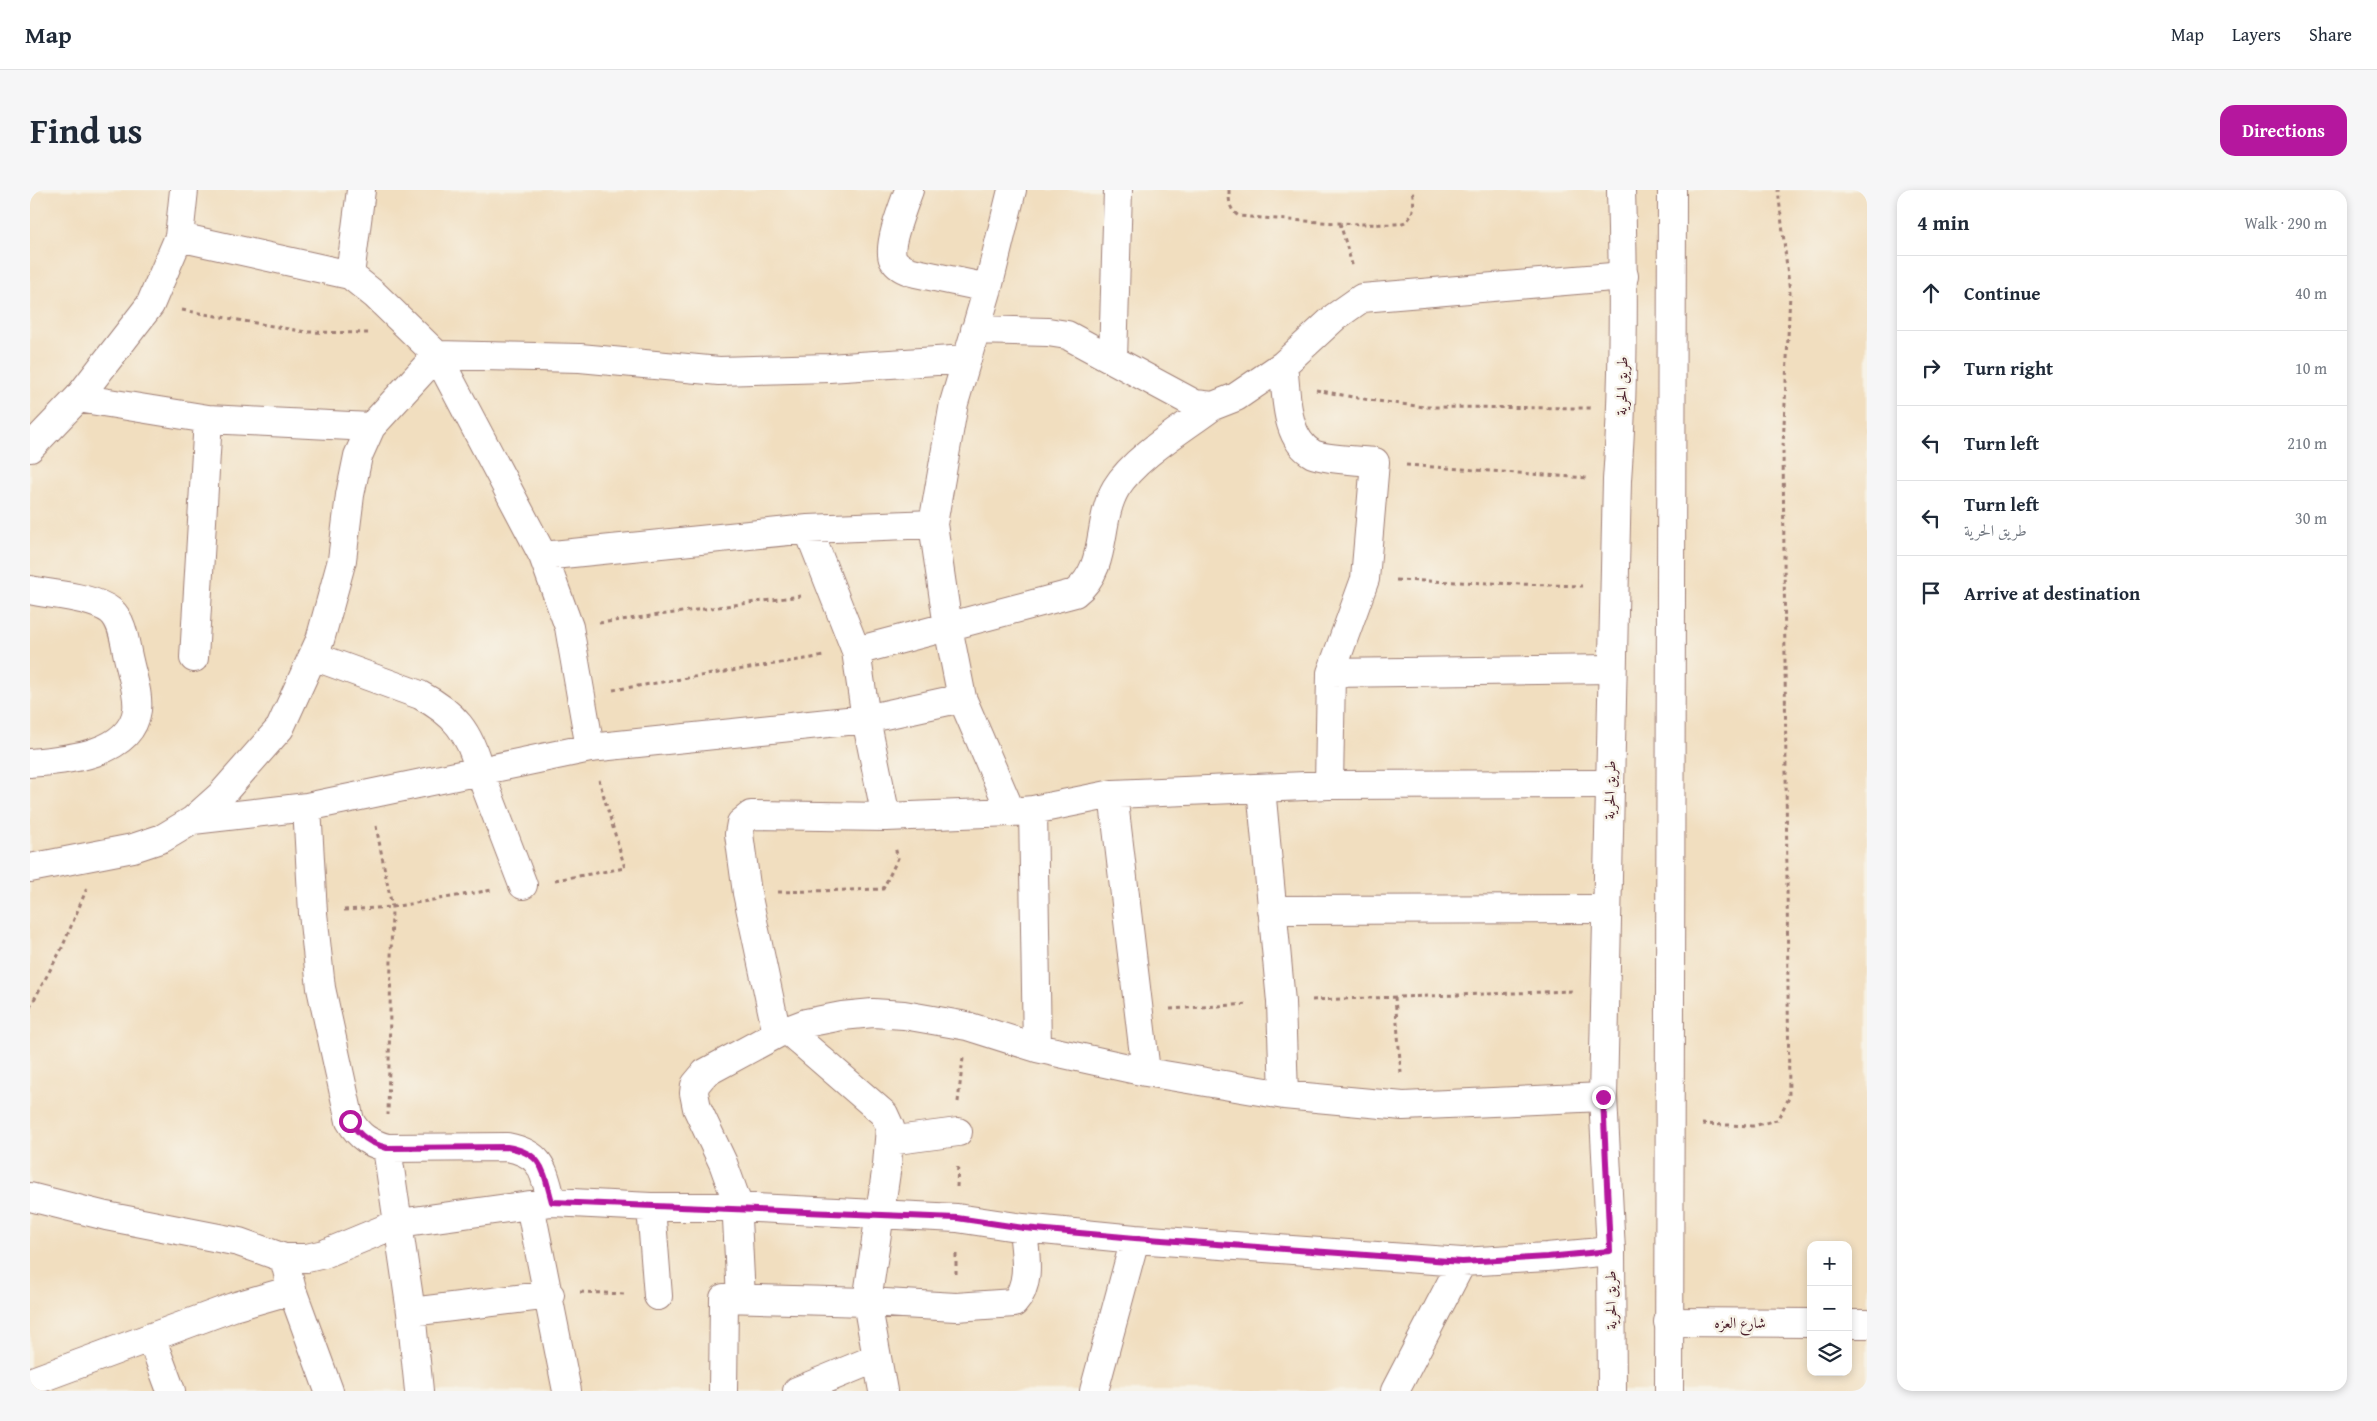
<!DOCTYPE html>
<html lang="en">
<head>
<meta charset="utf-8">
<style>
	:root { --surface:#fff; --page:#f6f6f7; --text:#1f2937; --muted:#747a83; --line:#e0e1e3; --accent:#b5179e }
	body { margin:0; font-family:"Gentium Book Plus",Amiri,serif; background:var(--page); color:var(--text) }
	.controls { position:absolute; right:15px; bottom:15px; display:grid; overflow:hidden; border-radius:10px; box-shadow:0 2px 8px #0003 }
	.controls button { width:45px; height:45px; display:grid; place-items:center; padding:0; border:0; border-bottom:1px solid var(--line); background:var(--surface); color:var(--text); font:25px sans-serif }
	.stop { position:absolute; width:15px; height:15px; margin:-11px; border:4px solid #b5179e; border-radius:50%; background:#fff }
	.stop.end { background:#b5179e; border-color:#fff; box-shadow:0 1px 5px #0008 }
	.list { margin:0; padding:0; list-style:none }
	h2 { display:flex; justify-content:space-between; align-items:center; height:65px; margin:0; padding:0 20px; font-size:21px }
	h2 small { font-size:16px; font-weight:400; color:var(--muted) }
	.list li { display:grid; grid-template-columns:32px 1fr auto; gap:15px; align-items:center; box-sizing:border-box; height:75px; padding:0 20px; border-top:1px solid var(--line) }
	.list b { display:block; font-size:19px; white-space:nowrap }
	.list p { margin:0; font-size:16px; white-space:nowrap; color:var(--muted) }
	.list em { font-size:16px; font-style:normal; color:var(--muted) }
	.icon { flex:none; width:28px; height:28px; fill:none; stroke:currentColor; stroke-width:2; stroke-linecap:round; stroke-linejoin:round }
	.map { position:relative; flex:none; width:1837px; height:1201px; overflow:hidden; border-radius:15px }
	header { display:flex; align-items:center; gap:30px; box-sizing:border-box; height:70px; padding:0 25px; background:var(--surface); border-bottom:1px solid var(--line) }
	header strong { font-size:24px }
	nav { display:flex; gap:28px; margin-inline-start:auto; font-size:18px }
	.intro { display:flex; align-items:center; justify-content:space-between; box-sizing:border-box; height:120px; padding:0 30px }
	h1 { margin:0; font-size:35px }
	.button { padding:12px 22px; border-radius:15px; background:var(--accent); color:#fff; font-size:18px; font-weight:700 }
	main { display:flex; gap:30px; padding:0 30px }
	aside { flex:1; background:var(--surface); border-radius:15px; box-shadow:0 2px 8px #0003 }
	.map>svg:first-child { display:block }
	.lines { fill:none; stroke-linecap:round; stroke-linejoin:round }
	.street-casing { stroke:#9e7e75; stroke-width:30 }
	.secondary-casing { stroke:#9e7e75; stroke-width:30 }
	.path { stroke:#9e7e75; stroke-width:3; stroke-dasharray:4 4; stroke-linecap:butt }
	.street { stroke:#fff; stroke-width:28 }
	.secondary { stroke:#fff; stroke-width:28 }
	.route { stroke:#b5179e; stroke-width:6 }
	.labels { text-anchor:middle; stroke-width:5; stroke-linejoin:round; paint-order:stroke }
	.street-label { font-size:15px; fill:#4a1f2b; stroke:#f7f3e8 }
</style>
</head>
<body>
<header>
<strong>Map</strong>
<nav><a>Map</a><a>Layers</a><a>Share</a></nav>
</header>
<div class="intro"><h1>Find us</h1><a class="button">Directions</a></div>
<main>
<div class="map">
<svg width="1837" height="1201" viewBox="0 0 1837 1201">
	<rect width="100%" height="100%" fill="#f7f3e8"/>
	<filter id="ink" filterUnits="userSpaceOnUse"><feTurbulence type="fractalNoise" baseFrequency=".02" numOctaves="2"/><feDisplacementMap in="SourceGraphic" scale="10" xChannelSelector="R" yChannelSelector="G"/><feConvolveMatrix kernelMatrix="1 2 1 2 8 2 1 2 1" color-interpolation-filters="sRGB"/></filter>
	<filter id="wash" filterUnits="userSpaceOnUse"><feTurbulence type="fractalNoise" baseFrequency=".0096" numOctaves="4" result="noise"/><feDisplacementMap in="SourceGraphic" scale="20" xChannelSelector="R" yChannelSelector="G"/><feGaussianBlur stdDeviation="1.12" result="paint"/><feColorMatrix in="noise" values="0 0 0 0 0 0 0 0 0 0 0 0 0 0 0 0 0 1.4 0 .05"/><feComposite in="paint" operator="in"/></filter>
	<g filter="url(#wash)">
		<rect width="100%" height="100%" fill="#f1debf"/>
	</g>
	<g filter="url(#ink)">
		<g class="lines">
			<defs>
				<path id="street" d="M879 0C874 14 857 56 863 69 868 78 877 81 886 83L958 98
					M149 47 320 85 345 105 407 165 513 366 539 437 560 558
					M320 85 331 0
					M945 140 1018 142 1037 145 1165 214 1183 216 1206 207 1253 175 1305 127 1332 108 1594 86
					M1083 169 1088 0
					M1253 175C1257 203 1254 248 1283 264 1294 269 1332 271 1345 272L1335 389 1301 483 1582 479
					M48 208 178 229 341 237
					M0 258 48 208 120 115 149 47 154 0
					M778 339 826 461 836 529 856 627
					M513 366 778 339 903 334
					M0 400C23 405 63 407 81 421 94 432 95 456 99 471 102 486 109 504 107 520 101 565 36 570 0 573
					M826 461 1045 403C1079 377 1066 332 1086 298 1105 267 1154 238 1183 216
					M283 466 390 505C424 523 440 542 449 580L493 695
					M164 468 178 229
					M1299 595 1301 483
					M1231 598 1251 812 1254 905
					M1083 604 1116 882
					M277 617 560 558 836 529 932 508
					M1003 620 1007 858
					M981 622 932 508 918 437 903 334 924 213 958 98 982 0
					M163 630 277 617 283 723 291 798 320 931C330 948 340 953 357 958L477 957C513 964 513 980 522 1012
					M0 678 103 658 133 648 163 630 191 605 250 538 290 450 312 370 320 305 328 266 341 237 407 165 550 168 689 181 799 178 937 169
					M1242 720 1576 719
					M757 840 854 924 860 937 857 975 837 1112 853 1201
					M747 844 717 703 709 644 711 633 721 625 856 627 981 622 1003 620 1083 604 1299 595 1580 594
					M859 951 928 942
					M357 958 381 1122 389 1201
					M0 1007 76 1026 209 1052 254 1068H277L294 1064 369 1033 500 1015 522 1012 621 1017 628 1106
					M500 1015 537 1201
					M621 1017H707L927 1028 993 1038 1105 1049 1432 1072 1517 1067 1581 1061
					M262 1100 299 1201
					M711 1108 706 1009 693 973 667 918 664 903 665 895 675 883 747 844 776 833 812 826 843 823 874 825 937 836 1007 858 1116 882 1254 905 1373 916 1573 907
					M381 1122 520 1105
					M1638 1132 1781 1133
					M1818 1134H1837
					M121 1147 141 1201
					M0 1192 203 1117 262 1100 254 1068
					M693 1201 694 1108 837 1112 926 1117 984 1113C1002 1093 995 1064 993 1038
					M767 1201 847 1168
					M1064 1201 1105 1049
					M1365 1201 1432 1072"/>
				<path id="secondary" d="M1582 1201 1581 1061 1573 907 1587 290C1594 193 1594 97 1591 0
					M1639 1201 1642 0"/>
			</defs>
			<!-- street casing -->
			<use href="#street" class="street-casing"/>
			<!-- secondary casing -->
			<use href="#secondary" class="secondary-casing"/>
			<!-- path -->
			<path class="path" d="M1199 0C1199 11 1199 20 1209 26 1231 28 1364 39 1375 32 1386 25 1384 10 1382 0
				M1310 33 1323 78
				M152 120 276 142 339 143
				M1286 200 1339 210 1395 217 1561 218
				M1376 275 1557 288
				M1366 390 1552 396
				M569 433 771 406
				M583 500 794 466
				M346 636 362 717 358 925
				M525 690 595 678 569 590
				M748 702 853 699 868 668 865 657
				M314 720 362 717 462 700
				M1365 807 1371 883
				M1282 810 1543 801
				M0 817 32 758 57 698
				M1140 819 1219 814
				M928 912 933 868
				M1672 934 1723 936 1747 930 1759 908 1753 257 1760 103 1748 0
				M927 997 928 973
				M926 1084V1061
				M550 1102 596 1104"/>
			<!-- street -->
			<use href="#street" class="street"/>
			<!-- secondary -->
			<use href="#secondary" class="secondary"/>
		</g>
	</g>
	<g class="lines" filter="url(#ink)">
		<!-- route -->
		<path class="route" d="M320 931C330 947 340 953 357 958L477 957C513 963 513 980 522 1012L927 1028 994 1038 1105 1048 1432 1072 1517 1067 1580 1061 1573 907"/>
	</g>
	<g class="labels">
		<!-- street labels -->
		<g class="street-label">
			<text transform="translate(1592 196) rotate(-89)" y="5">طريق الحرية</text>
			<text transform="translate(1580 600) rotate(-89)" y="5">طريق الحرية</text>
			<text transform="translate(1581 1110) rotate(-91)" y="5">طريق الحرية</text>
			<text x="1710" y="1138">شارع العزه</text>
		</g>
	</g>
</svg>
<div class="controls">
<button>+</button>
<button>−</button>
<button><svg class="icon" aria-label="layers" viewBox="0 0 24 24"><path d="M12 4l9 5-9 5-9-5zM3 14l9 5 9-5"/></svg></button>
</div>
<div class="stop" style="left:320px;top:931px"></div>
<div class="stop end" style="left:1573px;top:907px"></div>
</div>
<aside>
<h2>4 min<small>Walk · 290 m</small></h2>
<ul class="list">
<li><svg class="icon" aria-label="ahead" viewBox="0 0 24 24"><path d="M12 20V5M6 11l6-6 6 6"/></svg><div><b>Continue</b></div><em>40 m</em></li>
<li><svg class="icon" aria-label="right" viewBox="0 0 24 24"><path d="M7 20v-9h11M14 6l5 5-5 5"/></svg><div><b>Turn right</b></div><em>10 m</em></li>
<li><svg class="icon" aria-label="left" viewBox="0 0 24 24"><path d="M17 20v-9H6M10 6l-5 5 5 5"/></svg><div><b>Turn left</b></div><em>210 m</em></li>
<li><svg class="icon" aria-label="left" viewBox="0 0 24 24"><path d="M17 20v-9H6M10 6l-5 5 5 5"/></svg><div><b>Turn left</b><p>طريق الحرية</p></div><em>30 m</em></li>
<li><svg class="icon" aria-label="arrive" viewBox="0 0 24 24"><path d="M6 21V4h12l-3 4 3 4H6"/></svg><div><b>Arrive at destination</b></div></li>
</ul>
</aside>
</main>
</body>
</html>
